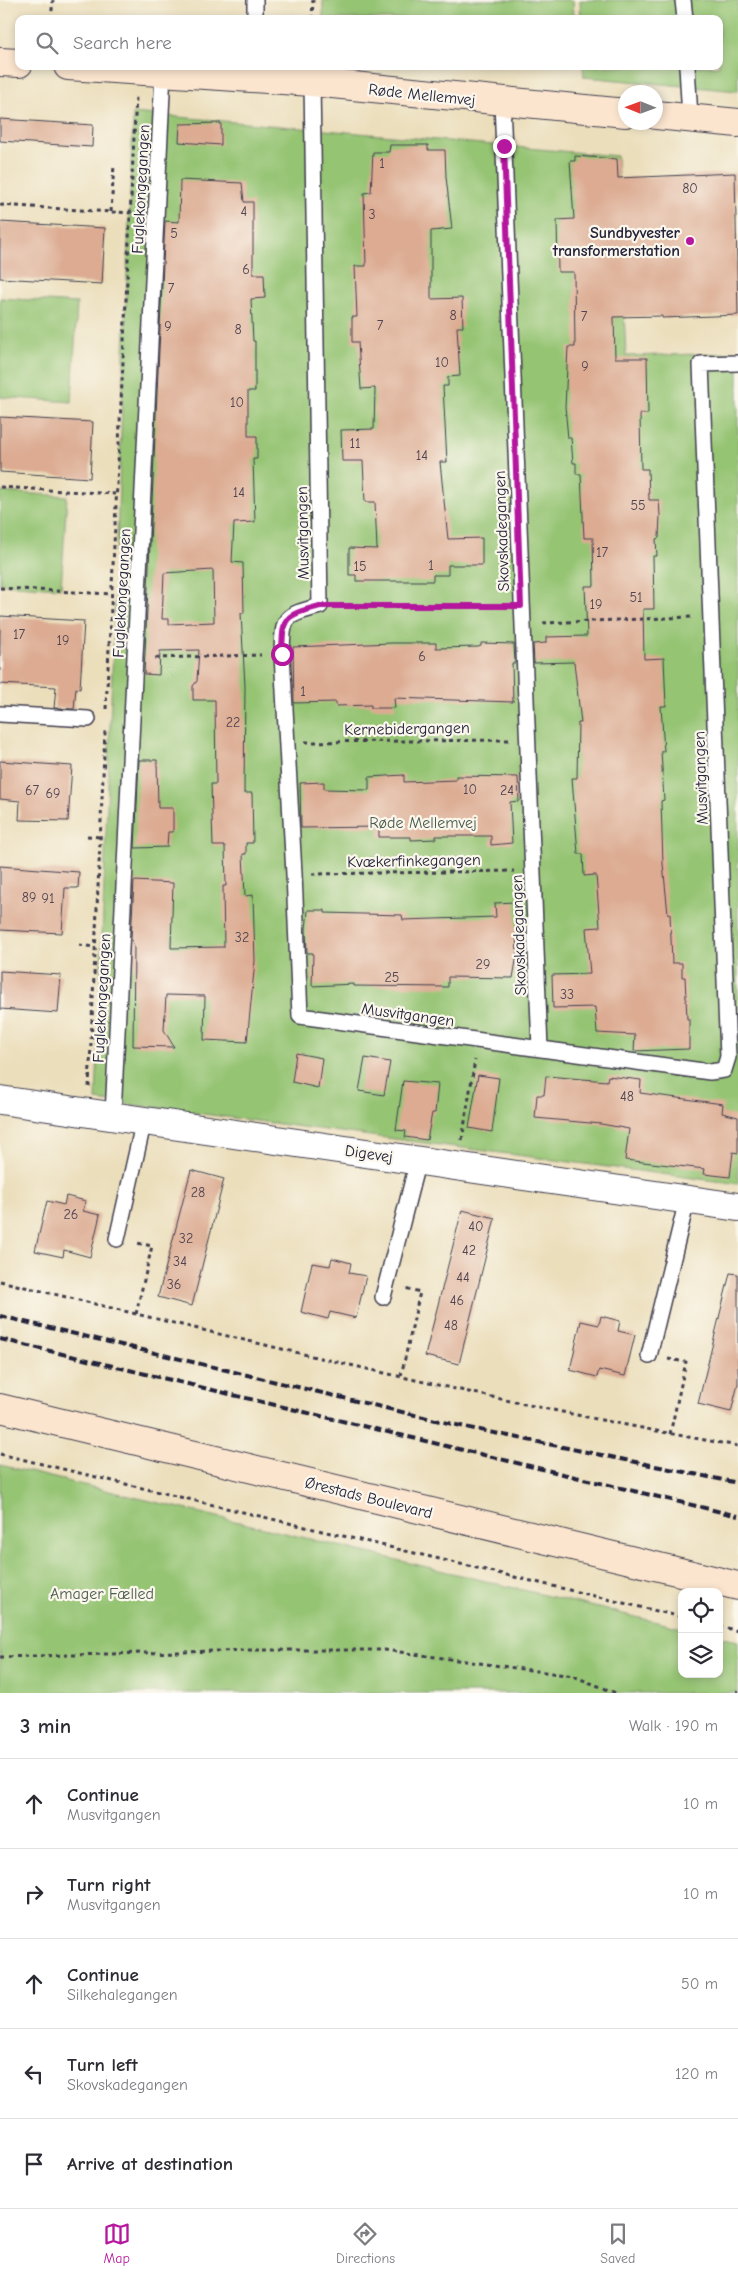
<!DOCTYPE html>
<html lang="en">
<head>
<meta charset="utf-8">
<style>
	:root { --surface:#fff; --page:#f2f2f3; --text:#2b2b33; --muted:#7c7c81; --line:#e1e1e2; --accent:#b5179e }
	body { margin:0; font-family:"Comic Neue",sans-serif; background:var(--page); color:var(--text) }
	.controls { position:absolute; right:15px; bottom:15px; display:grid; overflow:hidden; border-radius:10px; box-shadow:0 2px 8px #0003 }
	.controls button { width:45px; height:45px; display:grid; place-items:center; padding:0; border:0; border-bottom:1px solid var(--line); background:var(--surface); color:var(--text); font:25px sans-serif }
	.compass { position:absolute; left:618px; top:85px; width:45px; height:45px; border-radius:50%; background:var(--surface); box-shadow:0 2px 8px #0003; rotate:271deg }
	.stop { position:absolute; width:15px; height:15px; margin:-11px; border:4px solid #b5179e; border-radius:50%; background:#fff }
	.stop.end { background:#b5179e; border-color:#fff; box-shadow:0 1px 5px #0008 }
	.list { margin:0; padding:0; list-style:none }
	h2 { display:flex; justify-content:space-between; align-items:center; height:65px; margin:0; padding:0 20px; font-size:21px }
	h2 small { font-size:16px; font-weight:400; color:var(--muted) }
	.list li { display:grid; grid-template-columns:32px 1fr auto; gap:15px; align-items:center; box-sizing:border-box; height:90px; padding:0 20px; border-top:1px solid var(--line) }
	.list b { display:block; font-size:19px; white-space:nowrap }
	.list p { margin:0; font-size:16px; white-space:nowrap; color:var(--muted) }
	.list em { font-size:16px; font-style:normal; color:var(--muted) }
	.icon { flex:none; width:28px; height:28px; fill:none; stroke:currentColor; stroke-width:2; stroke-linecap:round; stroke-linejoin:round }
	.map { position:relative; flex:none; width:738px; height:1693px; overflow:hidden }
	.search { position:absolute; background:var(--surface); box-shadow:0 2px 8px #0003; left:15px; right:15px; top:15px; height:55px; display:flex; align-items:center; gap:12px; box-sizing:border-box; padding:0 18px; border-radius:10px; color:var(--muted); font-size:19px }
	.sheet { height:515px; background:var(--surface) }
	nav { display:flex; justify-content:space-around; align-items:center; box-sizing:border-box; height:70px; border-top:1px solid var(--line); background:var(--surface); font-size:14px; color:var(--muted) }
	nav a { display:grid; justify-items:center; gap:2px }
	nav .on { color:var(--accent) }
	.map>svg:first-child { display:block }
	.green { fill:#95c473; stroke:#5c7357 }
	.building { fill:#dcab92; fill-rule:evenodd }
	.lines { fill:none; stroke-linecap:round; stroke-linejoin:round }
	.lane-casing { stroke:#403e4e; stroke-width:18 }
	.street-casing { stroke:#403e4e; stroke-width:30 }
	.secondary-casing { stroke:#403e4e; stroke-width:30 }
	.path { stroke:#403e4e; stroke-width:3; stroke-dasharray:4 4; stroke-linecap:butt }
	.lane { stroke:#fff; stroke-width:15 }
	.street { stroke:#fff; stroke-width:28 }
	.secondary { stroke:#fbe5cf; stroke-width:28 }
	.rail { stroke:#22223b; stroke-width:4; stroke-dasharray:8 4; stroke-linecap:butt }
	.route { stroke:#b5179e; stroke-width:6 }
	.poi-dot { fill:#b5179e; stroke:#fbf7ec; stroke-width:2 }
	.labels { text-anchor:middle; stroke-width:4.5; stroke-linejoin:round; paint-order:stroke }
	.number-label { font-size:14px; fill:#504451 }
	.street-label { font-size:16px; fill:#22223b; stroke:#fbf7ec }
	.poi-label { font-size:16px; font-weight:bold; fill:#22223b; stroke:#fbf7ec; text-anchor:end }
	.park-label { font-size:16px; fill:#4a5b4f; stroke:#fbf7ec }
</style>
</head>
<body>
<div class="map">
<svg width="738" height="1693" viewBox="0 0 738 1693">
	<rect width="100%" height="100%" fill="#fbf7ec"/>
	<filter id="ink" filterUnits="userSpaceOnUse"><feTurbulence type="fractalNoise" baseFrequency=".02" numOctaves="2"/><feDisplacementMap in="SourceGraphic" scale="10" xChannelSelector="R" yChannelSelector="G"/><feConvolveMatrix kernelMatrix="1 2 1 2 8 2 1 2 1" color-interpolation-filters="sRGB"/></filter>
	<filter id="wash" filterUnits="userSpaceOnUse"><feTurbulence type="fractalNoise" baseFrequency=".0096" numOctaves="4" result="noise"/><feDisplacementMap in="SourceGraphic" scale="20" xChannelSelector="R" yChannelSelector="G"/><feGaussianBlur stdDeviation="1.12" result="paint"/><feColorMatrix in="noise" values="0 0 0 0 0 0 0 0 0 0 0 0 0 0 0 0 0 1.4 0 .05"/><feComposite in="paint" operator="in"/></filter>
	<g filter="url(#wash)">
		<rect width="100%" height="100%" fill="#ebdebb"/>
		<!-- green -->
		<path class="green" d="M323 0H573L574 19H323Z
			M580 0H738V91L584 77 583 66H719V19H581Z
			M133 113 617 156 626 356 738 353V1184L96 1100Z
			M0 298 77 303 72 402 0 397Z
			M0 492 67 496 61 588 0 584Z
			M0 1465 682 1628V1674H719V1637L738 1641V1693H0Z"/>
		<g id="blocks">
			<!-- building -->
			<path class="building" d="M0 119 93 125 92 147 0 141Z
				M221 123V145L179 142 180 124Z
				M390 145H428V150H445L446 177 452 229 431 231V299L462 298 463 327H457L460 376 448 377V386H443L447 462H440L448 539 482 538V565H448V575H433V581H356V575H349V548L377 549 375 502H365L363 461H342L341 430 374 429 375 388 361 389 358 342H352V317H357L355 266H366L364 193 371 192 373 152H389Z
				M575 156 617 159 618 178 735 173 738 315 662 318V316L614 317 615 358H647L648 414H640L641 469H648L649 500H659L660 515 659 538 656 539 657 556H653L654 609H643L644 659 664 658 666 706H661L664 751H661L664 800 661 801 663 864 668 914H670L672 963H682V977H685L687 1019H689V1049L634 1051 635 1035 597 1033 595 1007 553 1008 552 975 590 974 586 928 600 927 596 875 584 876 583 854H578L572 778H577L578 723H581L574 662 534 663 533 644 546 643V637L587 636 585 586H594L593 538H584L581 474H576V463H573L571 438H568L565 407 568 347H575L574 272H558L557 220 574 219 570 161H575Z
				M180 180 242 183 244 202H253V274H264L265 298 251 299 253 341H255V391H248V436H257V459H253L255 522 234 523 232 562 243 563 244 613H241L245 686 244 793H252L253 843H246V854H243L245 896 253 895 255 961 247 1042 204 1040 205 996 166 995 164 1030 174 1047 133 1046 134 946 131 939 134 881 173 883 171 948 224 947 223 886H226L225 846H213L211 784H216L215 700H193V686L197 681 199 650 160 651 159 675 144 674 165 221 179 222ZM213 570 214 622 169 624V619H162L164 573Z
				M0 222 105 228 102 284 0 278Z
				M0 417 93 422 90 478 0 472Z
				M0 616 84 621 80 689 76 688 74 709 54 708 56 687 0 684Z
				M392 643H436V648L478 647 481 646V643L514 644 515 663H512L513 702 394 698 395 708H371V705L336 706V702L294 703 293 647Z
				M139 760H157L158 808H173V832H168L167 847 135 848Z
				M0 761 72 766 68 821 19 820 20 801 0 799Z
				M404 775V782L456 780V776L518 777 519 801 510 802 512 843 491 845V836H436V839L411 840V837H379V827L301 828 300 783 324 782V789L369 790V777Z
				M0 866 79 872 78 888H65L62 933 0 930Z
				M515 902 517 955 513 978 448 977V987L354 986V984L312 986 313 953H307L306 929 308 910H325V913L402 915 403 920 496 917 495 903Z
				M0 971 61 975 58 1013 0 1009Z
				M296 1053 322 1058 318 1088 292 1082Z
				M365 1058 390 1062 384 1095 359 1091Z
				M478 1075 499 1078 492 1132 469 1128Z
				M546 1076 607 1081 608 1076 641 1080 640 1093 723 1104 722 1113 738 1117V1153L733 1152 730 1177 704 1174 705 1169 625 1160 629 1129 601 1124 535 1118 537 1095H544Z
				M403 1081 438 1084 435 1113H432L427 1140 405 1137 406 1131 396 1130Z
				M191 1170 224 1179 192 1306 158 1297Z
				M66 1196 86 1201 83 1211 100 1215 90 1257 64 1250 63 1257 35 1251 47 1201 64 1205Z
				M462 1210 495 1218 459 1364 425 1356Z
				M332 1258 351 1263 349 1273 366 1276 356 1318 330 1312 328 1319 301 1312 312 1263 330 1266Z
				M730 1273 738 1274V1384L731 1412 698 1404Z
				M601 1316 620 1321 618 1331 635 1335 625 1376 599 1370 597 1377 570 1370 581 1321 599 1325Z"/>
		</g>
	</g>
	<g filter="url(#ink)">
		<use href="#blocks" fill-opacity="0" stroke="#403e4e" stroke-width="1"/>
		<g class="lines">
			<defs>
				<path id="lane" d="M255 0V19
					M683 0 685 19
					M687 66 690 118
					M312 82 320 606C283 616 283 616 282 654L294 874 300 1016 710 1072 724 1070 728 1057 701 364 738 363
					M502 102 540 1049
					M0 714 88 719
					M113 1116 163 72
					M117 1239 144 1120
					M383 1297 418 1160
					M649 1356 687 1200"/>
				<path id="street" d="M0 1100 738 1207"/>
				<path id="secondary" d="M0 62 19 63
					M68 66 312 82 626 113
					M656 115 738 123
					M0 1408 738 1586"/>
			</defs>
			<!-- lane casing -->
			<use href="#lane" class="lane-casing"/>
			<!-- street casing -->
			<use href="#street" class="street-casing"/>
			<!-- secondary casing -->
			<use href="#secondary" class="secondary-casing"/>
			<!-- path -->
			<path class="path" d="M51 19 53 0
				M312 19 313 0
				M0 205 130 213
				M111 212 114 165
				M0 487 115 494
				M0 588 111 594
				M339 606H503
				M543 623 692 617
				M155 658 261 655
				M106 709 136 96
				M305 742 509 740
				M87 836 100 837
				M312 874 514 871
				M79 945 95 947
				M89 1087 105 731
				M462 1140 475 1060
				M0 1281C245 1340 490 1402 738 1446
				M136 1314 152 1246 137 1243
				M668 1359 686 1362 670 1434
				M401 1376 420 1292 405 1288
				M0 1454 682 1617
				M719 1626 738 1631
				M0 1657 252 1650H385L573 1676 616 1693
				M737 1693 738 1690"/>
			<!-- lane -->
			<use href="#lane" class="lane"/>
			<!-- street -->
			<use href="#street" class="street"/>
			<!-- secondary -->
			<use href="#secondary" class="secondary"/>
			<!-- rail -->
			<path class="rail" d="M0 1316 465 1427 738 1483
				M0 1339 738 1516"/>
		</g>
	</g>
	<g class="lines" filter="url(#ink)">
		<!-- route -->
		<path class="route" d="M282 654C283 616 283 616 320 606H521L504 146"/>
	</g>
	<!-- markers -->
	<circle class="poi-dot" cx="690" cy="241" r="5"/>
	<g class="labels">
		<!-- number labels -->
		<g class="number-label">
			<text x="382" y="168">1</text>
			<text x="690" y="193">80</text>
			<text x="244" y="216">4</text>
			<text x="372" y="219">3</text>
			<text x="174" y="238">5</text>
			<text x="246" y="274">6</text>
			<text x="171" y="293">7</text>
			<text x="453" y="320">8</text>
			<text x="584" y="321">7</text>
			<text x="380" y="330">7</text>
			<text x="168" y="331">9</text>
			<text x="238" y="334">8</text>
			<text x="442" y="367">10</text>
			<text x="585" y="371">9</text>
			<text x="237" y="407">10</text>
			<text x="355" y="448">11</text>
			<text x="422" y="460">14</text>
			<text x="239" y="497">14</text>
			<text x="638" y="510">55</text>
			<text x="602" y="557">17</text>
			<text x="431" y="570">1</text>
			<text x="360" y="571">15</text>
			<text x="636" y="602">51</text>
			<text x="596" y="609">19</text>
			<text x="19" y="639">17</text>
			<text x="63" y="645">19</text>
			<text x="422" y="661">6</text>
			<text x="303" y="696">1</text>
			<text x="233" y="727">22</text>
			<text x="470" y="794">10</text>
			<text x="32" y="795">67</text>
			<text x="507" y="795">24</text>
			<text x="53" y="798">69</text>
			<text x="29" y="902">89</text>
			<text x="48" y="903">91</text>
			<text x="242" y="942">32</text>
			<text x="483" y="969">29</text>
			<text x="392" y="982">25</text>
			<text x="567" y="999">33</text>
			<text x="627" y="1101">48</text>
			<text x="198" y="1197">28</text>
			<text x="71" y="1219">26</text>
			<text x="476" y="1231">40</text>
			<text x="186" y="1243">32</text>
			<text x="469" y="1255">42</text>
			<text x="180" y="1266">34</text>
			<text x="463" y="1282">44</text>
			<text x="174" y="1289">36</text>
			<text x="457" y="1305">46</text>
			<text x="451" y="1330">48</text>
		</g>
		<!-- street labels -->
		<g class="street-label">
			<text transform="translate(422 94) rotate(6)" y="6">Røde Mellemvej</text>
			<text transform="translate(140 189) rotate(-87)" y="6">Fuglekongegangen</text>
			<text transform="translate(501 531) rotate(-92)" y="6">Skovskadegangen</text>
			<text transform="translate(302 533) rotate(-91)" y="6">Musvitgangen</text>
			<text transform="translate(121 593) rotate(-87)" y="6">Fuglekongegangen</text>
			<text transform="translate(407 728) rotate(-1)" y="6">Kernebidergangen</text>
			<text transform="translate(700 778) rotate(-92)" y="6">Musvitgangen</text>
			<text transform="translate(414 860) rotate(-1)" y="6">Kvækerfinkegangen</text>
			<text transform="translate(518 935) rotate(-92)" y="6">Skovskadegangen</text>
			<text transform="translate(101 998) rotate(-87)" y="6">Fuglekongegangen</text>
			<text transform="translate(408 1014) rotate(8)" y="6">Musvitgangen</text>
			<text transform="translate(369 1153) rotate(8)" y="6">Digevej</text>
			<text transform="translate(369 1497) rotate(14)" y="6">Ørestads Boulevard</text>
		</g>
		<!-- poi labels -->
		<g class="poi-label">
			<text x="680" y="238">Sundbyvester<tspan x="680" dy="18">transformerstation</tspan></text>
		</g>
		<!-- park labels -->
		<g class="park-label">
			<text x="423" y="828">Røde Mellemvej</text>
			<text x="102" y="1599">Amager Fælled</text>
		</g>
	</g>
</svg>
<div class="controls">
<button><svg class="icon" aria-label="locate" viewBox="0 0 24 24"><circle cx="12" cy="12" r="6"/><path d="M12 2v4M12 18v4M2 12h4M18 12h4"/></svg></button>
<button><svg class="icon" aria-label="layers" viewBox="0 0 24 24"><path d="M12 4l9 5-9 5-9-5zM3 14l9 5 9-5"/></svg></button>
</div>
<svg class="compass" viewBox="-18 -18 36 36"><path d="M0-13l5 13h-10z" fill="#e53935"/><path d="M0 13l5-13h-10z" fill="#7c7c81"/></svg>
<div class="stop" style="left:282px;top:654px"></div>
<div class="stop end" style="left:504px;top:146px"></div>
<div class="search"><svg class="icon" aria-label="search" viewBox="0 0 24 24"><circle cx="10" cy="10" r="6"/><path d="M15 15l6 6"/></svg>Search here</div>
</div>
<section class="sheet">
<h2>3 min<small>Walk · 190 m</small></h2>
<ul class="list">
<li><svg class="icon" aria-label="ahead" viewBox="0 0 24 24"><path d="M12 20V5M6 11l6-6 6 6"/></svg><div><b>Continue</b><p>Musvitgangen</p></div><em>10 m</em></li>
<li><svg class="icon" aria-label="right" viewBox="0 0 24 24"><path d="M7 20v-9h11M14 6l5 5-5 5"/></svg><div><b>Turn right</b><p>Musvitgangen</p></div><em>10 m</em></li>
<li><svg class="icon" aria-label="ahead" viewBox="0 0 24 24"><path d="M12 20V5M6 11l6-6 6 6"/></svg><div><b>Continue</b><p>Silkehalegangen</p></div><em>50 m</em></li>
<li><svg class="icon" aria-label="left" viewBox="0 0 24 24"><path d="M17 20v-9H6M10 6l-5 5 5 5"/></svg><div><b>Turn left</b><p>Skovskadegangen</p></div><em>120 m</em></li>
<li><svg class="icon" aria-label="arrive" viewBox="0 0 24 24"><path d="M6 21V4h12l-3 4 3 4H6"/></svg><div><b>Arrive at destination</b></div></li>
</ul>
</section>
<nav>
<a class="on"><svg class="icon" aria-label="map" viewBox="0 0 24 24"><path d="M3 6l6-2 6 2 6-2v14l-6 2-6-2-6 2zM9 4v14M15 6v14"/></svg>Map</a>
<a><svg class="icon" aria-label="directions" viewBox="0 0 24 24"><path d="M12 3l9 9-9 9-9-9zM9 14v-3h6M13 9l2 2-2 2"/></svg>Directions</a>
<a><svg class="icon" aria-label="saved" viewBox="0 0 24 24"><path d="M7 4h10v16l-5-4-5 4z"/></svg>Saved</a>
</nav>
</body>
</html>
